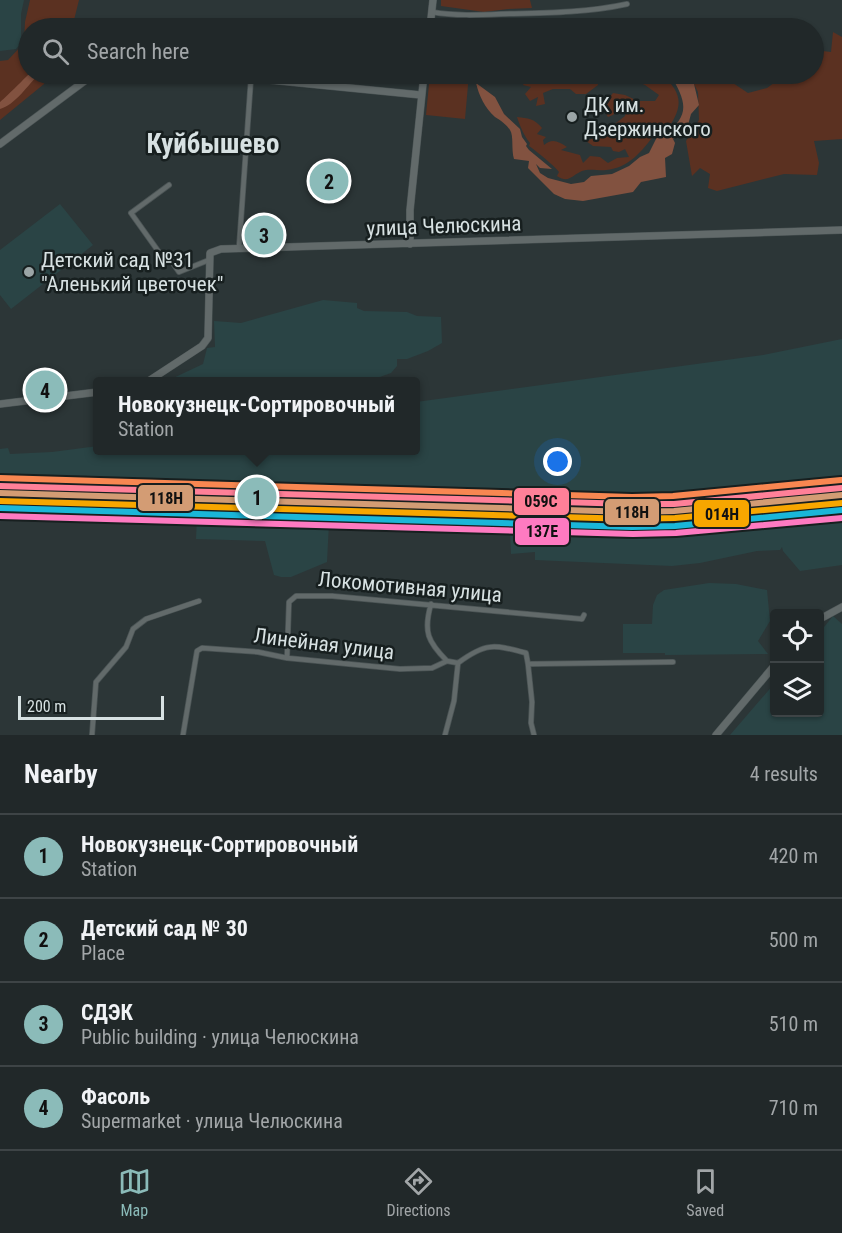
<!DOCTYPE html>
<html lang="en">
<head>
<meta charset="utf-8">
<style>
	:root { --surface:#212829; --page:#2d3435; --text:#f1f3f6; --muted:#a2a6a8; --line:#3e4446; --accent:#8bbbb9 }
	body { margin:0; font-family:"Roboto Condensed",sans-serif; background:var(--page); color:var(--text) }
	.controls { position:absolute; right:18px; bottom:18px; display:grid; overflow:hidden; border-radius:6px; box-shadow:0 2px 4px #0004 }
	.controls button { width:54px; height:54px; display:grid; place-items:center; padding:0; border:0; border-bottom:2px solid var(--line); background:var(--surface); color:var(--text); font:30px sans-serif }
	.scale { position:absolute; left:18px; bottom:15px; width:146px; box-sizing:border-box; padding-left:6px; border:3px solid #d7e1e2; border-top:0; font-size:16px; line-height:21px; white-space:nowrap; color:#d7e1e2; -webkit-text-stroke:4px #171f1f; paint-order:stroke }
	.you { position:absolute; left:558px; top:462px; width:21px; height:21px; margin:-15px; border:4px solid #fff; border-radius:50%; background:#1a73e8; box-shadow:0 0 0 9px #1a73e833 }
	.badge { display:grid; place-items:center; width:39px; height:39px; border-radius:50%; background:var(--accent); color:#111; font-size:20px; font-weight:700 }
	.pin { position:absolute; translate:-50% -50%; border:3px solid #fff; box-shadow:0 2px 6px #0006 }
	.popup { position:absolute; left:93px; top:377px; width:327px; height:78px; box-sizing:border-box; display:grid; place-content:center; border-radius:6px; background:var(--surface); filter:drop-shadow(0 2px 4px #0005); font-size:20px; white-space:nowrap; color:var(--muted) }
	.popup b { font-size:22px; color:var(--text) }
	.popup::after { content:''; position:absolute; left:50%; top:100%; margin-left:-12px; border:12px solid transparent; border-top-color:var(--surface) }
	.list { margin:0; padding:0; list-style:none }
	h2 { display:flex; justify-content:space-between; align-items:center; height:78px; margin:0; padding:0 24px; font-size:26px }
	h2 small { font-size:20px; font-weight:400; color:var(--muted) }
	.list li { display:grid; grid-template-columns:39px 1fr auto; gap:18px; align-items:center; box-sizing:border-box; height:84px; padding:0 24px; border-top:2px solid var(--line) }
	.list b { display:block; font-size:22px; white-space:nowrap }
	.list p { margin:0; font-size:20px; white-space:nowrap; color:var(--muted) }
	.list em { font-size:20px; font-style:normal; color:var(--muted) }
	.icon { flex:none; width:33px; height:33px; fill:none; stroke:currentColor; stroke-width:2; stroke-linecap:round; stroke-linejoin:round }
	.map { position:relative; flex:none; width:842px; height:735px; overflow:hidden }
	.search { position:absolute; background:var(--surface); box-shadow:0 2px 4px #0004; left:18px; right:18px; top:18px; height:66px; display:flex; align-items:center; gap:15px; box-sizing:border-box; padding:0 21px; border-radius:33px; color:var(--muted); font-size:22px }
	.sheet { height:414px; background:var(--surface) }
	nav { display:flex; justify-content:space-around; align-items:center; box-sizing:border-box; height:84px; border-top:2px solid var(--line); background:var(--surface); font-size:16px; color:var(--muted) }
	nav a { display:grid; justify-items:center; gap:3px }
	nav .on { color:var(--accent) }
	.map>svg:first-child { display:block }
	.built { fill:#2a4445 }
	.green { fill:#5b3121 }
	.water { fill:#825240 }
	.lines { fill:none; stroke-linecap:round; stroke-linejoin:round }
	.street-casing { stroke:#4b5455; stroke-width:6 }
	.secondary-casing { stroke:#4b5455; stroke-width:8 }
	.street { stroke:#626a6a; stroke-width:4.5 }
	.secondary { stroke:#626a6a; stroke-width:7 }
	.rail-1-casing { stroke:#171f1f; stroke-width:10 }
	.rail-2-casing { stroke:#171f1f; stroke-width:10 }
	.rail-3-casing { stroke:#171f1f; stroke-width:10 }
	.rail-4-casing { stroke:#171f1f; stroke-width:10 }
	.rail-5-casing { stroke:#171f1f; stroke-width:10 }
	.rail-6-casing { stroke:#171f1f; stroke-width:10 }
	.rail-1 { stroke:#d39c74; stroke-width:6 }
	.rail-2 { stroke:#f7a600; stroke-width:6 }
	.rail-3 { stroke:#ff8098; stroke-width:6 }
	.rail-4 { stroke:#1ab6d8; stroke-width:6 }
	.rail-5 { stroke:#f88751; stroke-width:6 }
	.rail-6 { stroke:#fe7ac1; stroke-width:6 }
	.poi-dot { fill:#9ba5a6; stroke:#171f1f; stroke-width:2 }
	.labels { text-anchor:middle; stroke-width:5; stroke-linejoin:round; paint-order:stroke }
	.poi-label { font-size:21px; fill:#d7e1e2; stroke:#171f1f; text-anchor:start }
	.street-label { font-size:21px; fill:#d7e1e2; stroke:#171f1f }
	.district-label { font-size:27px; font-weight:bold; fill:#d7e1e2; stroke:#171f1f }
	.line-badge { stroke:#171f1f; stroke-width:2 }
	.pale-badge-label { font-size:16px; text-anchor:middle; font-weight:bold; fill:#111 }
</style>
</head>
<body>
<div class="map">
<svg width="842" height="735" viewBox="0 0 842 735">
	<rect width="100%" height="100%" fill="#2c3637"/>
	<!-- built -->
	<path class="built" d="M0 0H24L21 14V43L16 49 0 51Z
		M60 204 93 245 11 309 0 295V250Z
		M323 300 357 303V308L364 311 407 312 417 316 441 317 442 343 428 351 407 359H397V366L391 373 374 379 324 380 323 382 167 381 203 364 207 348 215 347 214 321 241 323Z
		M842 339V565L800 571 783 551 782 547 780 550 757 551 700 563 672 566 535 560V552L511 554 510 533 387 529V525L329 523 327 562 291 577H281L274 575 265 541 196 539 197 517 0 510V449L8 448 10 454 52 452 98 446V450H416V402L763 355Z
		M709 583 736 584 767 590 770 621 758 641 768 654 665 655V653H623V624H652L653 605 657 595 664 590Z
		M833 616 842 624V735H730L774 684V712H820V632Z"/>
	<!-- green -->
	<path class="green" d="M30 0H79L72 28H28V74H51L44 84 0 120V61L8 60 24 43 25 22Z
		M441 0H530L532 8 508 9 484 12 441 6Z
		M436 18 474 19 473 28H435Z
		M833 32 842 37V139L814 141 819 163 817 175 784 174 717 191 708 188 710 174 700 168 692 176 686 141 699 120 698 92 689 74H723L733 83 748 93 767 88 786 74H814V50L831 52Z
		M430 74H469L465 119 426 115Z
		M529 74H597L598 85 586 94H576L570 89H553L543 93 545 104 536 106 538 97 530 101 525 94 531 87 523 85Z
		M618 74H661C686 95 682 110 664 134H655C642 151 629 168 606 170 599 171 589 168 582 171 572 175 569 184 557 176L559 172C556 167 536 151 529 146L530 143C524 136 520 126 517 117 528 118 535 119 542 128L537 134 546 137 543 140 544 145C552 138 558 141 567 147L561 150 580 155 583 163 590 156 600 157 608 163 617 158 629 157 625 149 619 152 613 151 611 147 593 146 586 141 594 138 599 134 591 131 594 127 602 125 607 130 625 116 627 109 619 108 613 115 608 117 600 104V96L608 99 613 93 625 95 638 101H655L659 95 645 85Z"/>
	<!-- water -->
	<path class="water" d="M29 74H39C28 85 15 105 0 109V102C3 100 26 77 29 74Z
		M670 74H683L685 78 694 84 699 105 691 114 688 125 681 128 680 135 673 139 675 143 672 154 665 158 666 177 641 182 633 192 583 201 565 199 554 194 528 168 529 161 514 159C511 149 514 136 510 130 507 125 500 120 495 117 485 108 479 96 476 83L495 97 504 114 520 129 522 137 527 144 526 146 529 150 552 169 540 168 536 164 540 173 548 178 571 184 584 182 591 176 612 174 629 166 640 157 649 153 657 137H662C691 115 687 103 670 74Z"/>
	<g class="lines">
		<defs>
			<path id="street" d="M432 12C455 16 478 15 501 14 543 13 586 13 627 4
				M169 185 131 213 161 255 168 256 179 272 209 260
				M239 248 251 78
				M431 604C423 632 428 642 447 661
				M287 658 289 602 296 596H332L582 619 584 615
				M458 663C485 643 493 644 526 653L528 664 673 662
				M528 664 532 702 531 723 534 735
				M92 735 96 682 126 647 133 629 146 619 199 601
				M183 735 197 651 202 648 258 652 287 658 400 669 432 668 447 661 458 663 454 701 445 735"/>
			<path id="secondary" d="M430 28 433 0
				M209 74 421 95
				M0 144 94 74
				M410 244V210L424 74
				M147 382 202 346 208 338 210 253 221 249 842 230
				M0 404 98 392
				M820 619 842 607
				M716 735 774 666"/>
		</defs>
		<!-- street casing -->
		<use href="#street" class="street-casing"/>
		<!-- secondary casing -->
		<use href="#secondary" class="secondary-casing"/>
		<!-- street -->
		<use href="#street" class="street"/>
		<!-- secondary -->
		<use href="#secondary" class="secondary"/>
		<defs>
			<path id="rail-1" d="M0 493 632 512 674 511 842 495"/>
			<path id="rail-2" d="M0 501 632 519 675 518 842 503"/>
			<path id="rail-3" d="M0 486 632 504H674L841 488"/>
			<path id="rail-4" d="M0 508 632 527 675 526 842 510"/>
			<path id="rail-5" d="M0 478 632 497 673 496 841 480"/>
			<path id="rail-6" d="M0 516 633 534 676 533 842 518"/>
		</defs>
		<!-- rail-1 casing -->
		<use href="#rail-1" class="rail-1-casing"/>
		<!-- rail-2 casing -->
		<use href="#rail-2" class="rail-2-casing"/>
		<!-- rail-3 casing -->
		<use href="#rail-3" class="rail-3-casing"/>
		<!-- rail-4 casing -->
		<use href="#rail-4" class="rail-4-casing"/>
		<!-- rail-5 casing -->
		<use href="#rail-5" class="rail-5-casing"/>
		<!-- rail-6 casing -->
		<use href="#rail-6" class="rail-6-casing"/>
		<!-- rail-1 -->
		<use href="#rail-1" class="rail-1"/>
		<!-- rail-2 -->
		<use href="#rail-2" class="rail-2"/>
		<!-- rail-3 -->
		<use href="#rail-3" class="rail-3"/>
		<!-- rail-4 -->
		<use href="#rail-4" class="rail-4"/>
		<!-- rail-5 -->
		<use href="#rail-5" class="rail-5"/>
		<!-- rail-6 -->
		<use href="#rail-6" class="rail-6"/>
	</g>
	<!-- markers -->
	<g class="poi-dot">
		<circle cx="572" cy="117" r="6"/>
		<circle cx="29" cy="272" r="6"/>
	</g>
	<g class="labels">
		<!-- poi labels -->
		<g class="poi-label">
			<text x="584" y="112">ДК им.<tspan x="584" dy="24">Дзержинского</tspan></text>
			<text x="41" y="267">Детский сад №31<tspan x="41" dy="24">"Аленький цветочек"</tspan></text>
		</g>
		<!-- street labels -->
		<g class="street-label">
			<text transform="translate(444 226) rotate(-2)" y="7">улица Челюскина</text>
			<text transform="translate(410 587) rotate(5)" y="7">Локомотивная улица</text>
			<text transform="translate(324 644) rotate(7)" y="7">Линейная улица</text>
		</g>
		<!-- district labels -->
		<g class="district-label">
			<text x="213" y="153">Куйбышево</text>
		</g>
	</g>
	<g class="line-badge">
		<rect x="137" y="484" width="57" height="28" rx="6" fill="#d39c74"/>
		<rect x="513" y="487" width="57" height="29" rx="6" fill="#ff8098"/>
		<rect x="604" y="498" width="56" height="28" rx="6" fill="#d39c74"/>
		<rect x="693" y="499" width="57" height="29" rx="6" fill="#f7a600"/>
		<rect x="514" y="517" width="56" height="29" rx="6" fill="#fe7ac1"/>
	</g>
	<g class="pale-badge-label">
		<text x="166" y="504">118Н</text>
		<text x="541" y="507">059С</text>
		<text x="632" y="518">118Н</text>
		<text x="722" y="520">014Н</text>
		<text x="542" y="537">137Е</text>
	</g>
</svg>
<div class="controls">
<button><svg class="icon" aria-label="locate" viewBox="0 0 24 24"><circle cx="12" cy="12" r="6"/><path d="M12 2v4M12 18v4M2 12h4M18 12h4"/></svg></button>
<button><svg class="icon" aria-label="layers" viewBox="0 0 24 24"><path d="M12 4l9 5-9 5-9-5zM3 14l9 5 9-5"/></svg></button>
</div>
<div class="scale">200 m</div>
<div class="you"></div>
<div class="pin badge" style="left:257px;top:497px">1</div>
<div class="popup"><b>Новокузнецк-Сортировочный</b>Station</div>
<div class="pin badge" style="left:329px;top:181px">2</div>
<div class="pin badge" style="left:264px;top:235px">3</div>
<div class="pin badge" style="left:45px;top:390px">4</div>
<div class="search"><svg class="icon" aria-label="search" viewBox="0 0 24 24"><circle cx="10" cy="10" r="6"/><path d="M15 15l6 6"/></svg>Search here</div>
</div>
<section class="sheet">
<h2>Nearby<small>4 results</small></h2>
<ul class="list">
<li><span class="badge">1</span><div><b>Новокузнецк-Сортировочный</b><p>Station</p></div><em>420 m</em></li>
<li><span class="badge">2</span><div><b>Детский сад № 30</b><p>Place</p></div><em>500 m</em></li>
<li><span class="badge">3</span><div><b>СДЭК</b><p>Public building · улица Челюскина</p></div><em>510 m</em></li>
<li><span class="badge">4</span><div><b>Фасоль</b><p>Supermarket · улица Челюскина</p></div><em>710 m</em></li>
</ul>
</section>
<nav>
<a class="on"><svg class="icon" aria-label="map" viewBox="0 0 24 24"><path d="M3 6l6-2 6 2 6-2v14l-6 2-6-2-6 2zM9 4v14M15 6v14"/></svg>Map</a>
<a><svg class="icon" aria-label="directions" viewBox="0 0 24 24"><path d="M12 3l9 9-9 9-9-9zM9 14v-3h6M13 9l2 2-2 2"/></svg>Directions</a>
<a><svg class="icon" aria-label="saved" viewBox="0 0 24 24"><path d="M7 4h10v16l-5-4-5 4z"/></svg>Saved</a>
</nav>
</body>
</html>
